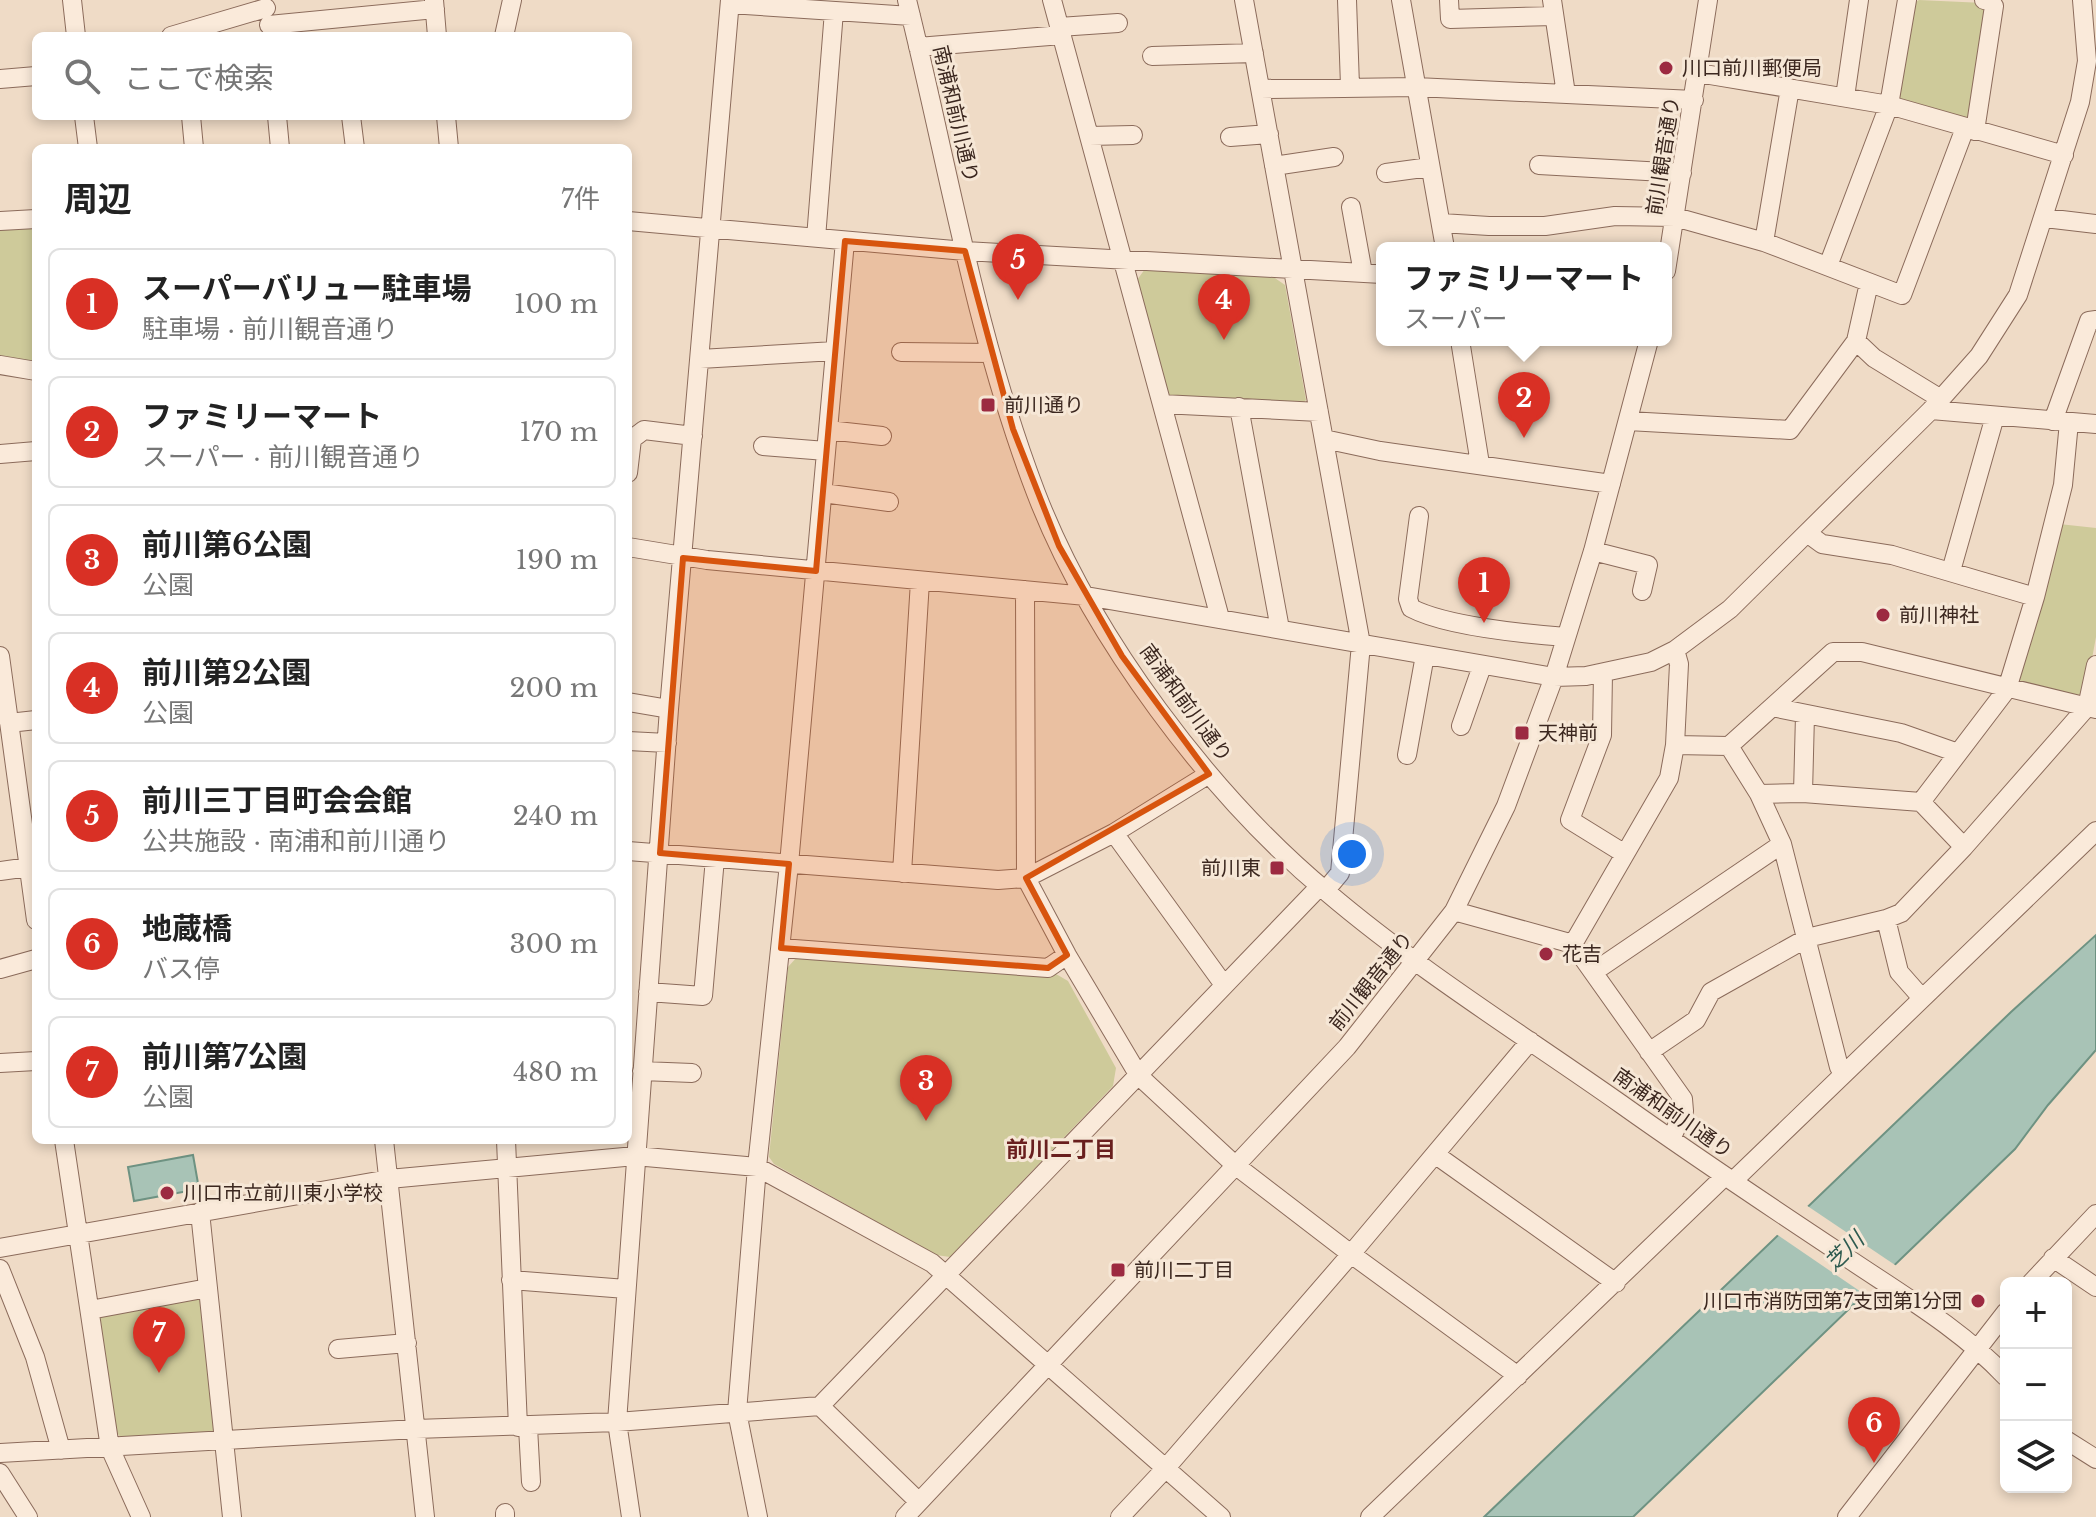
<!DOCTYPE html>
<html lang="ja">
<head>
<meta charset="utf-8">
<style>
	:root { --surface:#fff; --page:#f2f2f2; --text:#222; --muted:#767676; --line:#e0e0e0; --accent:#d93025 }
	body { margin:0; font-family:"Libre Baskerville","Noto Sans JP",serif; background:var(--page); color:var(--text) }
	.controls { position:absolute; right:24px; bottom:24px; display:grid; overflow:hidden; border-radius:12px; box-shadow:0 4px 12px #0003 }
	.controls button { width:72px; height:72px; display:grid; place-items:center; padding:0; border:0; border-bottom:2px solid var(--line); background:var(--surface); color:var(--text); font:40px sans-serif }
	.you { position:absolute; left:1352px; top:854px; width:28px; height:28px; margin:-20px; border:6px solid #fff; border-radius:50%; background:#1a73e8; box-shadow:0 0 0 12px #1a73e833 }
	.badge { display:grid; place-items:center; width:52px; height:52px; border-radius:50%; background:var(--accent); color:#fff; font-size:26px; font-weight:700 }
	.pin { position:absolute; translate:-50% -66px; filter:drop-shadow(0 2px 4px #0008) }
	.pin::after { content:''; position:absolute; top:42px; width:28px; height:24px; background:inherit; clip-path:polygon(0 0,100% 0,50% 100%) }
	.popup { position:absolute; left:1376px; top:242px; width:296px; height:104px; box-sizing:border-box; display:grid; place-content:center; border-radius:12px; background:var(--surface); filter:drop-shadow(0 2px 6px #0005); font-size:26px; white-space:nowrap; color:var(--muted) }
	.popup b { font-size:30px; color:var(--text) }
	.popup::after { content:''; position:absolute; left:50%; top:100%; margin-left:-16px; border:16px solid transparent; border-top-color:var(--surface) }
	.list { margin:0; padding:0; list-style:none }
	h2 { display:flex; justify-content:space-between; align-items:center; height:104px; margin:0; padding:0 32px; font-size:34px }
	h2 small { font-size:26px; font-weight:400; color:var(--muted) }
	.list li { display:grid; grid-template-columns:52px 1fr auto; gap:24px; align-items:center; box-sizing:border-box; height:112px; margin:0 16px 16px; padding:0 16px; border:2px solid var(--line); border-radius:12px }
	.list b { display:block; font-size:30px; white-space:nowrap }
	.list p { margin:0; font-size:26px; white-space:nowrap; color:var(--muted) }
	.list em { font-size:26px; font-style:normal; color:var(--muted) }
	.icon { flex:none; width:44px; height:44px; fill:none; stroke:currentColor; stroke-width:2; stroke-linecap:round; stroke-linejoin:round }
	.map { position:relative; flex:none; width:2096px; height:1517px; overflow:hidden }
	.search { position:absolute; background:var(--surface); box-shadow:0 4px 12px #0003; left:32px; top:32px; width:600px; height:88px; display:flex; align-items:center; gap:20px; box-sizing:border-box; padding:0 28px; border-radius:12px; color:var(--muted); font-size:30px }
	.panel { position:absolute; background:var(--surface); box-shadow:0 4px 12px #0003; left:32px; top:144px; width:600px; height:1000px; border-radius:12px }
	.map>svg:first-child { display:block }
	.green { fill:#ceca9a }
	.water { fill:#a8c3b6; stroke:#6e9282; stroke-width:2 }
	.pier { fill:#efdbc6 }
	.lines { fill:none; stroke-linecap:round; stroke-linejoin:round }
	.minor-casing { stroke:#8b6b5b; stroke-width:20 }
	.minor { stroke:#faeada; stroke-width:18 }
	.marked { fill:#d7540e; fill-opacity:0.2; stroke:#d7540e; stroke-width:6; stroke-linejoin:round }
	.poi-dot { fill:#9c2a41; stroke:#f6e7d6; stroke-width:3 }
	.labels { text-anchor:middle; stroke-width:6; stroke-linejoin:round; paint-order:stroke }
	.poi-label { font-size:20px; fill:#3b271f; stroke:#f6e7d6; text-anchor:start }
	.street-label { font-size:20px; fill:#3b271f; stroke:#f6e7d6 }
	.neighbourhood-label { font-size:22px; font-weight:bold; fill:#691f1e; stroke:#f6e7d6 }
	.water-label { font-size:22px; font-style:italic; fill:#2e5b50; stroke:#f6e7d6 }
</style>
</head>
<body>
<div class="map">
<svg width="2096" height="1517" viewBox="0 0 2096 1517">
	<rect width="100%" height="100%" fill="#efdbc6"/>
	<!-- green -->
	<path class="green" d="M1919 0 1984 3 1990 11 1972 114 1966 119 1900 100 1896 93 1911 5Z
		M36 225V364L0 358V226Z
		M1145 269 1272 276 1285 285 1306 400 1300 406 1176 399 1168 394 1137 280Z
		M2059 524 2096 528V637L2086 691 2076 696 2018 680Z
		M797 957 1056 974 1068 981 1116 1068 1113 1086 950 1257 936 1255 774 1164 769 1157 788 967Z
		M198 1294 202 1298 218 1427 212 1433 121 1438 115 1430 99 1318 102 1313Z"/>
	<!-- water -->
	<path class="water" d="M2096 935V1050L2048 1105 2015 1149 1633 1517H1484L2011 1012Z
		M193 1155 199 1189 134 1201 128 1167Z"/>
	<!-- pier -->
	<path class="pier" d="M1806 1205 1898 1267 1867 1296 1776 1234Z"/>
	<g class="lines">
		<defs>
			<path id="minor" d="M72 0 76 36
				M434 0 437 36
				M907 0C948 164 975 334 1036 493 1091 636 1210 795 1328 893 1420 971 1523 1035 1621 1104 1694 1156 1769 1206 1843 1255 1899 1293 1960 1328 2006 1377
				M1052 0 1220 618
				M1244 0 1361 644 1340 873 1325 891
				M1347 0 1350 86
				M1401 0 1445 248
				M1449 0 1450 19 1554 16
				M1552 0 1566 94
				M730 4 911 16
				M269 25 435 9
				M1059 27 1118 23
				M171 36 266 8
				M504 36 512 0
				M918 47 1062 35
				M1152 56 1254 53
				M1698 73 1889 105 2064 155
				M0 79 36 76
				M1261 89 1416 87 1694 100
				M1845 97 1859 0
				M84 116 88 148
				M191 116 194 148
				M277 116 280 148
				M351 116 355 148
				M446 116 449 148
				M1975 131 1994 6 1990 1 1984 0
				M1089 136 1133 135
				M1230 137 1269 134
				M1539 165 1682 173
				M1274 166 1334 157
				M1386 173 1430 167
				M1351 207 1363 273
				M2045 218 2096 224
				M0 221 36 219
				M628 221 965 251 1382 274
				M1441 223 1489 226H1545L1615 216 1675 217 1764 242 1902 295 1965 128
				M816 238 834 11
				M1764 242 1790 88
				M1828 266 1889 105 1907 0
				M1666 271 1708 0
				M1869 283 1856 341 1874 358 1941 399
				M1460 340 1480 464
				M901 352 990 353
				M700 359 835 351
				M0 365 36 371
				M1162 404 1319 412
				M1239 407 1280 629
				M1931 410 2096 424
				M1628 421 1790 430 1856 341
				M2053 421 2089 321 2096 320
				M828 430 882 436
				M1324 439 1380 451 1611 484
				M763 446 826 451
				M0 454 36 451
				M628 473 632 439 644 430 693 436
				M823 493 889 502
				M1419 516 1408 599 1411 608C1445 626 1526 634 1566 637
				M1807 533 1822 544 1892 555 2035 597 2007 689 1921 802
				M628 547 707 560 1086 596 1554 677 1586 676 1651 662 1675 650 1730 609 1931 410 1979 356 2018 295 2080 102 2087 61 2082 0
				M1593 551 1648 565 1642 591
				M1951 571 1995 416
				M1025 590 1026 878 1067 955 1139 1076 1235 1165 1351 1254 1518 1376
				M2035 597 2063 485 2069 422
				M0 656 36 920
				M1603 673 1602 735 1570 820 1625 854
				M628 702 669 709
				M1772 707 1901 733 1958 753
				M9 723 36 720
				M1461 726 1482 666
				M628 741 667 743
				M1675 745 1729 746 1833 652H1862L2096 709
				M1729 746 1759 794 1782 844 1839 1067 1844 1074
				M1407 755 1425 655
				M1803 793 1805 715
				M1759 794 1803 793 1921 802 1964 847
				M1114 833 1224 985
				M628 851 998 880 1026 878 1114 833 1209 774
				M0 871 36 866
				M902 873 920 581
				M1454 911 1573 944 1683 1099 1684 1111 1671 1139
				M1886 919 1899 972 1921 997
				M1573 944 1669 778 1675 745 1679 664 1675 650
				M781 948 1048 968 1067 955
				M0 969 36 959
				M1595 971 1782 844
				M648 992 703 996 715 858
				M1649 1052 1696 1020 1711 992 1807 938 1886 919 1901 913 1964 847 2087 707 2096 665
				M0 1063 36 1061
				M642 1071 692 1073
				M64 1140 110 1448 141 1517
				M384 1140 425 1517
				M506 1140 518 1427
				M1436 1155 1616 1283
				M1733 1181 2096 831
				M200 1212 232 1517
				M0 1248 389 1179 635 1156 757 1167 932 1263 1221 1517
				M2053 1258 2096 1287
				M0 1269 35 1357 61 1450
				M511 1280 626 1289
				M2031 1283 2096 1214
				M90 1310 208 1288
				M338 1349 407 1343
				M820 1406 1320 886
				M528 1427 531 1482
				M2066 1440 2096 1459
				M0 1453 416 1429 617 1422 820 1406 919 1502
				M0 1473 28 1517
				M505 1513V1517
				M631 1517 617 1422 669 709 730 0
				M758 1517 737 1412 757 1167 789 864 845 241
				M905 1517 1347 1047 1454 911 1506 806 1554 677 1593 551 1649 340
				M1120 1517 1165 1469 1351 1254 1530 1041
				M1370 1517 1725 1176
				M1847 1517 2006 1312"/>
		</defs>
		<!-- minor casing -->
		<use href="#minor" class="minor-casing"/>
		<!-- minor -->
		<use href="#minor" class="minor"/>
	</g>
	<!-- marked area -->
	<path class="marked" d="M845 241 965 251 1013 429 1059 546 1122 656 1209 774 1026 878 1067 955 1048 968 781 948 789 864 660 853 683 558 816 571Z"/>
	<!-- markers -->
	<g class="poi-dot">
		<circle cx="1666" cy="68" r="8"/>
		<rect x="980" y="397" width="16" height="16" rx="4"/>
		<circle cx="1883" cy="615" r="8"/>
		<rect x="1514" y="725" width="16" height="16" rx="4"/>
		<rect x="1269" y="860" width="16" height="16" rx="4"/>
		<circle cx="1546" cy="954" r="8"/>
		<circle cx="167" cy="1193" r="8"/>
		<rect x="1110" y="1262" width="16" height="16" rx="4"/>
		<circle cx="1978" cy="1301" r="8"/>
	</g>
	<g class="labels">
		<!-- poi labels -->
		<g class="poi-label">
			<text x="1682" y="75">川口前川郵便局</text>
			<text x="1004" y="412">前川通り</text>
			<text x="1899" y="622">前川神社</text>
			<text x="1538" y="740">天神前</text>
			<text x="1261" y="875" text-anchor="end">前川東</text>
			<text x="1562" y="961">花吉</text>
			<text x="183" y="1200">川口市立前川東小学校</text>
			<text x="1134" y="1277">前川二丁目</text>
			<text x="1962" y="1308" text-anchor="end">川口市消防団第7支団第1分団</text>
		</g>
		<!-- street labels -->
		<g class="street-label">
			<text transform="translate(956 114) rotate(77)" y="7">南浦和前川通り</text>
			<text transform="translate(1663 156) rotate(-81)" y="7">前川観音通り</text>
			<text transform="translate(1186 703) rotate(54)" y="7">南浦和前川通り</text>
			<text transform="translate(1371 981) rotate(-51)" y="7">前川観音通り</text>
			<text transform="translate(1673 1113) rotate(35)" y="7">南浦和前川通り</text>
		</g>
		<!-- neighbourhood labels -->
		<g class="neighbourhood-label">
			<text x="1061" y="1157">前川二丁目</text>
		</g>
		<!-- water labels -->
		<g class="water-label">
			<text transform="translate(1844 1251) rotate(-45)" y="8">芝川</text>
		</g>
	</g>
</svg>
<div class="controls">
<button>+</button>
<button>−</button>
<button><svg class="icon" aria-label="layers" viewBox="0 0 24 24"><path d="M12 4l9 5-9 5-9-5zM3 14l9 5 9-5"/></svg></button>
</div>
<div class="you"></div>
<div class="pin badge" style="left:1484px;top:623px">1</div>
<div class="pin badge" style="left:1524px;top:438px">2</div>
<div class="popup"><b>ファミリーマート</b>スーパー</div>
<div class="pin badge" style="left:926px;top:1121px">3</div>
<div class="pin badge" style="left:1224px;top:340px">4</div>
<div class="pin badge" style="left:1018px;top:300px">5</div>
<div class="pin badge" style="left:1874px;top:1463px">6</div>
<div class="pin badge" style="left:159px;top:1373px">7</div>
<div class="search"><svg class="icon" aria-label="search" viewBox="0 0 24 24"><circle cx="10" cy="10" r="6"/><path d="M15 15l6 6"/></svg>ここで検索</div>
<section class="panel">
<h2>周辺<small>7件</small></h2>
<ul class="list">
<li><span class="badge">1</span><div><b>スーパーバリュー駐車場</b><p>駐車場 · 前川観音通り</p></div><em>100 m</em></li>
<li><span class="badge">2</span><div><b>ファミリーマート</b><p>スーパー · 前川観音通り</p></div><em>170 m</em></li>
<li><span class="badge">3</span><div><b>前川第6公園</b><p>公園</p></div><em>190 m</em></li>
<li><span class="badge">4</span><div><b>前川第2公園</b><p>公園</p></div><em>200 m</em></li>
<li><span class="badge">5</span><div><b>前川三丁目町会会館</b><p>公共施設 · 南浦和前川通り</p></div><em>240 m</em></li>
<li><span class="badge">6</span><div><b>地蔵橋</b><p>バス停</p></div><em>300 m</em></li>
<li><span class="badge">7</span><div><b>前川第7公園</b><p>公園</p></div><em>480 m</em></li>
</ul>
</section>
</div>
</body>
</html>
